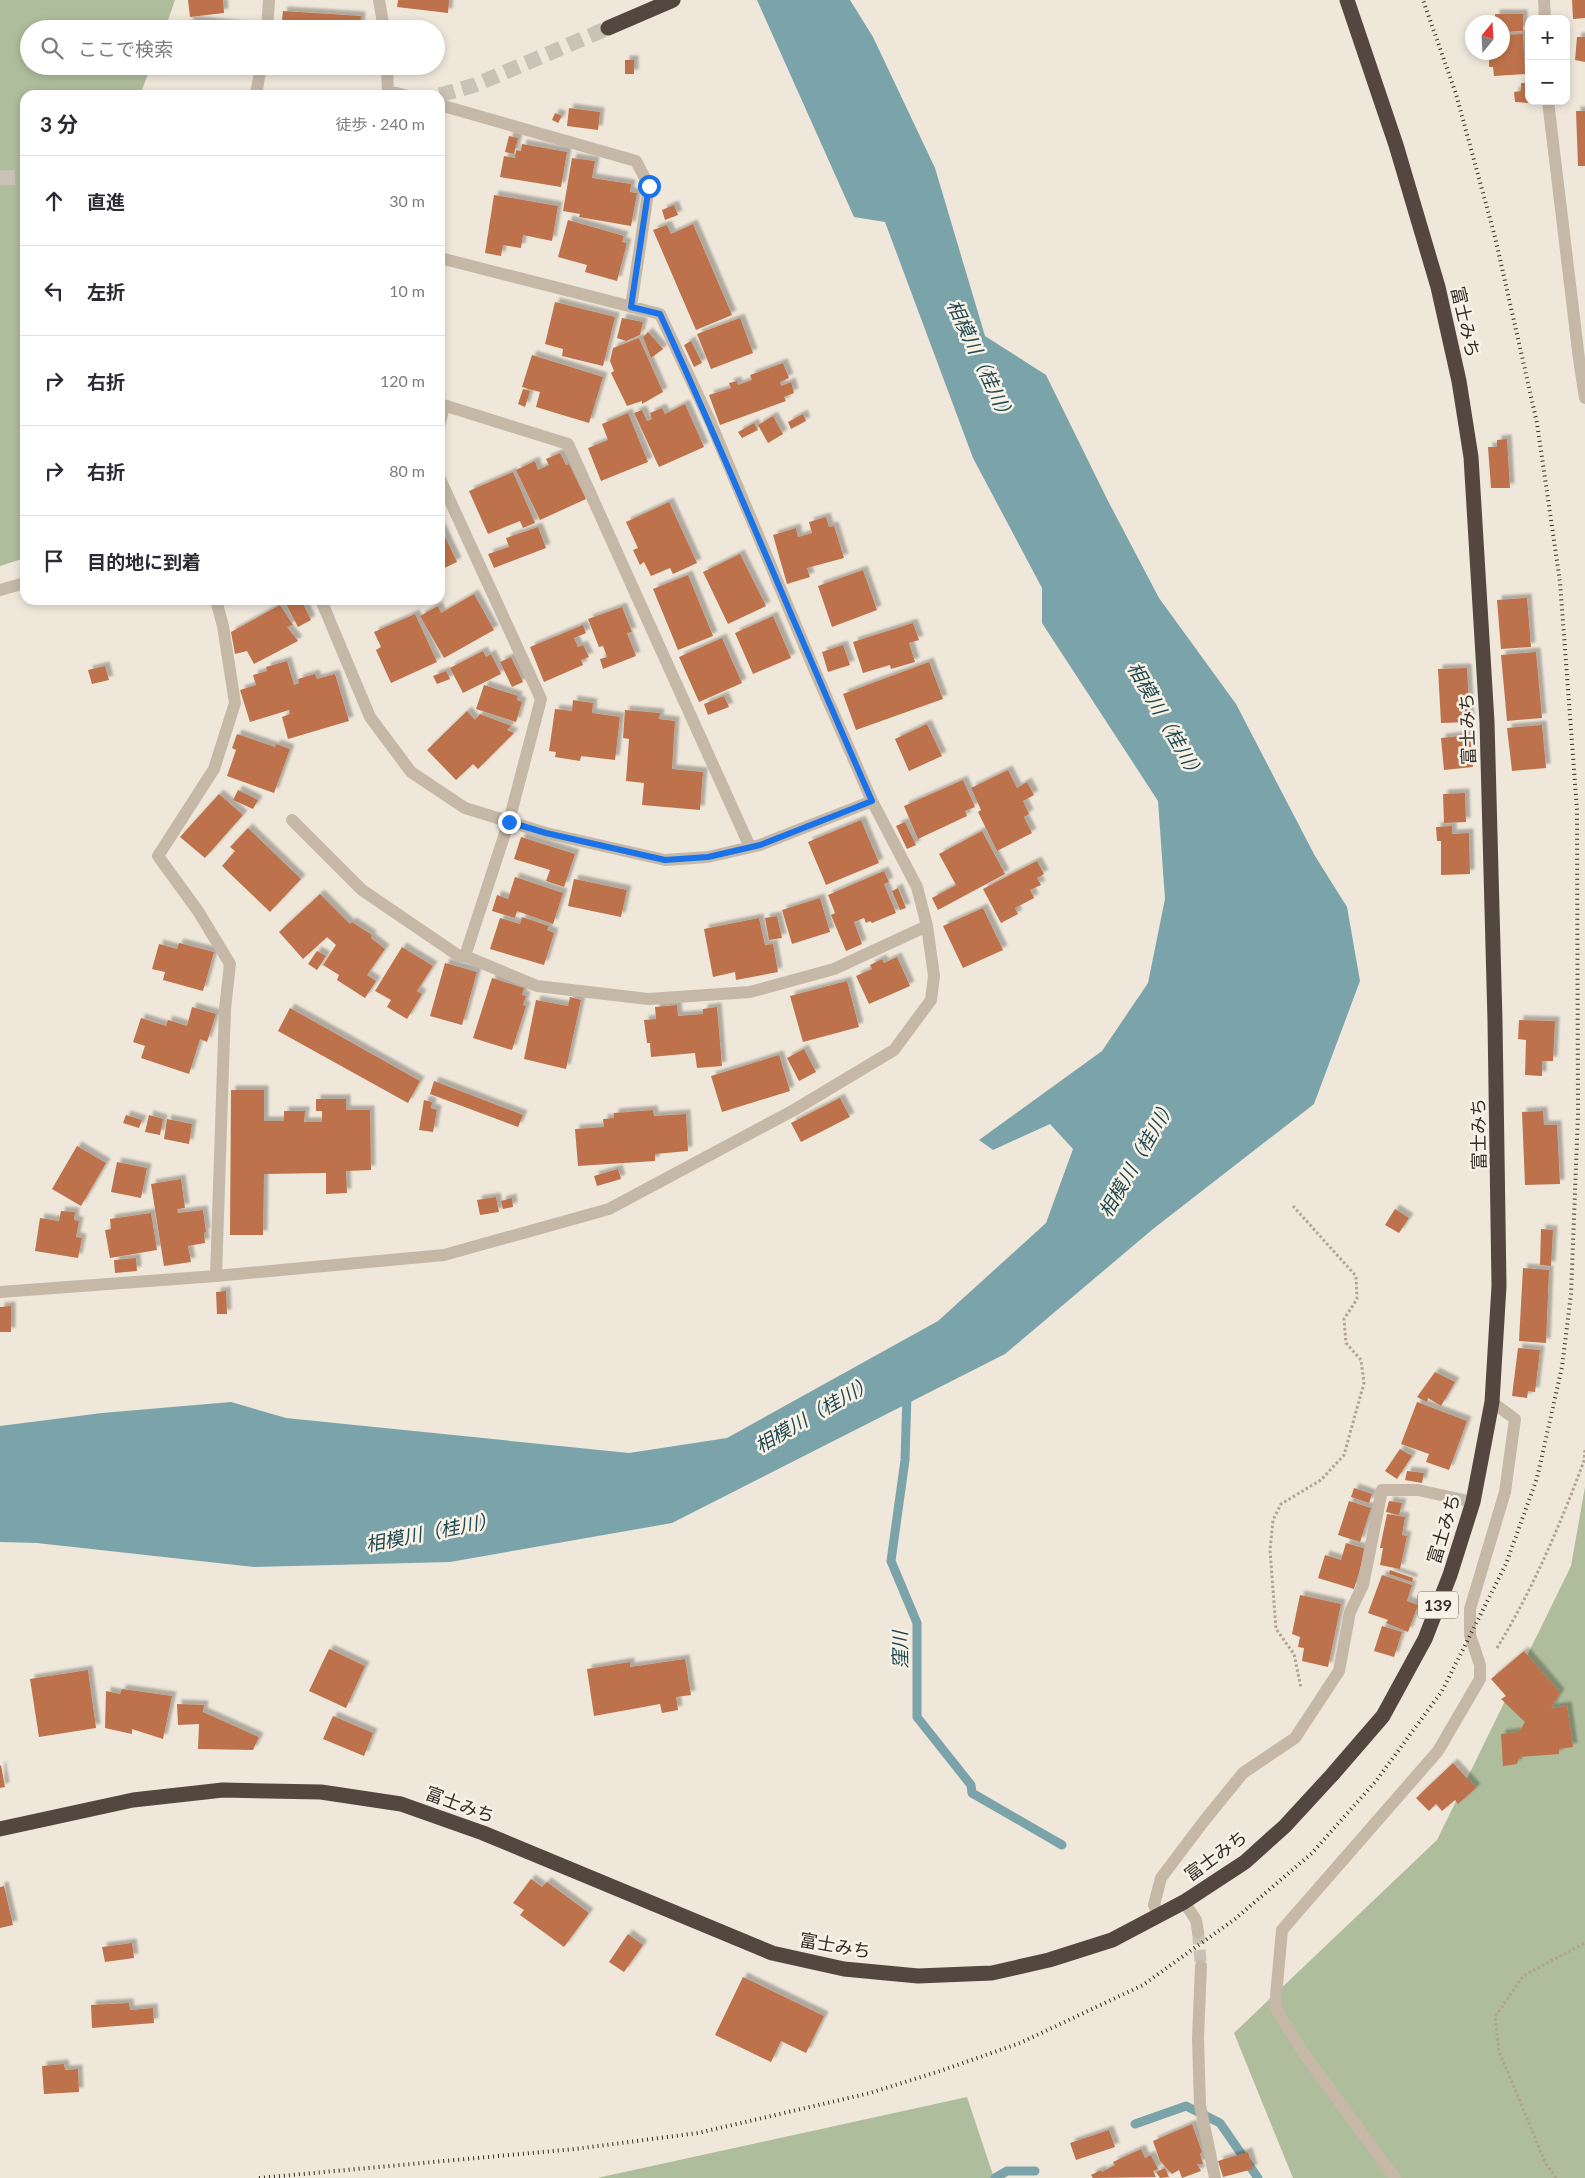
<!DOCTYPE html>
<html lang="ja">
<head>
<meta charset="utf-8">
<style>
	:root { --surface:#fff; --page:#f7f7f7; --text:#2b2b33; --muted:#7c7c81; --line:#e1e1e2 }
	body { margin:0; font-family:Lato,"Noto Sans JP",sans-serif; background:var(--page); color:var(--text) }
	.controls { position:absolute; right:15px; top:15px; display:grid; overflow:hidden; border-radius:10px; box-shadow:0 2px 8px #0003 }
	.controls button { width:45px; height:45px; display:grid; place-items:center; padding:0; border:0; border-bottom:1px solid var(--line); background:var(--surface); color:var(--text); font:25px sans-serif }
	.compass { position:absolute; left:1465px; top:15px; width:45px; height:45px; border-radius:50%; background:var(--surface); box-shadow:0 2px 8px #0003; rotate:18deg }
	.stop { position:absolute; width:15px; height:15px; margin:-11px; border:4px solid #1a73e8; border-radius:50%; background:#fff }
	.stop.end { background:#1a73e8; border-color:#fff; box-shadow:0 1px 5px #0008 }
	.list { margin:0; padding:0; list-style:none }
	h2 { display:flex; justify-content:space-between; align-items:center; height:65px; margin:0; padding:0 20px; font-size:21px }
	h2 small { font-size:16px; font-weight:400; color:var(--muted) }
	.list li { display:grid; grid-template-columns:32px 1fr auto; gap:15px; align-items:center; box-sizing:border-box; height:90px; padding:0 20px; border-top:1px solid var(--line) }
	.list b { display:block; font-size:19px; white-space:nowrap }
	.list em { font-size:16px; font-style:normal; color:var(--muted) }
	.icon { flex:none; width:28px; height:28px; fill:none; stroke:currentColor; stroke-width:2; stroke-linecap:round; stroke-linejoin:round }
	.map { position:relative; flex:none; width:1585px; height:2178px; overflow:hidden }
	.search { position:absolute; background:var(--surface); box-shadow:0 2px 8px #0003; left:20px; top:20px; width:425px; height:55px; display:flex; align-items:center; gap:12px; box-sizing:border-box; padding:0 18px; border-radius:28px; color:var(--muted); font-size:19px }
	.panel { position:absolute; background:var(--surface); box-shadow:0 2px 8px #0003; left:20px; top:90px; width:425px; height:515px; border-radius:15px }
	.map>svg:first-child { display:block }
	.green { fill:#aebd9b }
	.water { fill:#7ba3aa }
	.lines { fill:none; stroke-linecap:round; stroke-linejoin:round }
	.stream { stroke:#7ba3aa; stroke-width:9 }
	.building { fill:#bd724b; filter:url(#shadow) }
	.minor-tunnel { stroke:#c9c2b6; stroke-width:12; stroke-dasharray:12 6; stroke-linecap:butt }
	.highway-tunnel { stroke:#c9c2b6; stroke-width:15; stroke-dasharray:15 8; stroke-linecap:butt }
	.path { stroke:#b2a391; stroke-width:3; stroke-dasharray:2.5 2.5; stroke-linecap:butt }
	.minor { stroke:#c6b8a7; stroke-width:12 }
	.highway { stroke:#54473f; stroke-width:15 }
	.rail { stroke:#332c27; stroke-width:4; stroke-dasharray:1 4; stroke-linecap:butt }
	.route { stroke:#1a73e8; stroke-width:6 }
	.labels { text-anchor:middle; stroke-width:5; stroke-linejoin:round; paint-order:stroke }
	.shield { fill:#f7f1e6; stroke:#6e6760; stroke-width:1 }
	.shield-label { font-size:16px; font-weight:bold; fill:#332c27 }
	.street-label { font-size:18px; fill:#332c27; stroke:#f7f1e6 }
	.water-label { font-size:19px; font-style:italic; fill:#204951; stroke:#f7f1e6 }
</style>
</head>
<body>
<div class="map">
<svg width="1585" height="2178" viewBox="0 0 1585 2178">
	<defs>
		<filter id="shadow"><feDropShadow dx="4.5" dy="-4.5" stdDeviation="1" flood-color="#0004"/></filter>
	</defs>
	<rect width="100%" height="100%" fill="#efe7da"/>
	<!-- green -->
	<path class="green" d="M0 0H175L165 29H29V66H151L140 95H25V558L0 566Z
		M1585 1487V2178H1293L1234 2033 1437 1840 1571 1566Z
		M967 2097 994 2178H597Z"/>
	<!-- water -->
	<path class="water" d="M757 0H850L873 37 935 168 985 336 1046 375 1107 499 1159 598 1236 704 1315 856 1347 907 1360 981 1314 1104 1153 1229 1005 1354 672 1523 450 1562 254 1567 37 1543 0 1542V1426L102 1413 231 1402 286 1418 629 1453 727 1438 938 1321 1046 1223 1073 1149 1050 1124 993 1150 979 1140 1102 1051 1148 983 1165 899 1158 801 1042 623V588L973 458 885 222 854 217Z"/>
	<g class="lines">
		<!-- stream -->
		<path class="stream" d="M907 1394 905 1460 891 1561 917 1623V1717L971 1785 972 1793 1062 1845
			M1135 2124 1186 2106 1220 2123 1258 2178
			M995 2178 1007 2171H1035"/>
	</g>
	<!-- building -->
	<path class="building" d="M188 0H223L224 13 190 17Z
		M398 0H449L448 13 397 7Z
		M1572 0H1585V18L1573 19Z
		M283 11 361 16 360 29H281Z
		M1495 14H1523V31L1502 32V22H1495Z
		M189 20 248 26V29H188Z
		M1523 34 1525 74 1494 76 1493 67H1489V59H1486V52H1502V35Z
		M1577 37H1585V62L1575 60Z
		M625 60H634V74H625Z
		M1521 83H1529V103L1515 102 1514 92 1521 91Z
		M569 108 600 112 598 130 567 126Z
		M1576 111H1585V166H1578Z
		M555 113 562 116 558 123 552 120Z
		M509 136 518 138 514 154 505 152Z
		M522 144 567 152 561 187 500 177 504 156 515 158 516 150 521 151Z
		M572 158 595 161 592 178 631 184 630 192 637 193 631 226 579 217 580 214 563 211Z
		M494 195 558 206 552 241 523 235 521 248 503 245 501 256 485 253Z
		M674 205 678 215 665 220 662 210Z
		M568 220 624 236 622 242 627 243 617 281 585 272 587 265 558 257Z
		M693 224 732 315 696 330 653 230 667 225 671 234Z
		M555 302 615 317 603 366 562 356 563 349 545 344Z
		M622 318 643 322 640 335 626 341 617 338Z
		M740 318 753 353 711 369 697 334Z
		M648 332 663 349 651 358 643 337Z
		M639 338 663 392 642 404V401L627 406 611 373 614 371 610 361 613 348Z
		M691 341 702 363 694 367 684 345Z
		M532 355 603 377 589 423 536 407 540 392 522 387Z
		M783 363 789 378 780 382 781 386 791 382 794 393 784 397 786 401 720 425 709 395 731 388 729 383 737 381 738 385 752 380 750 375Z
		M523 389 530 391 525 407 518 404Z
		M685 404 704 447 659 467 634 413 642 410 647 421 652 419 650 413 662 408 665 414Z
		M628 413 648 462 601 481 588 448 608 440 602 424Z
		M803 414 806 421 791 429 788 422Z
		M773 416 783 434 768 443 758 425Z
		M754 423 758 430 742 438 738 432Z
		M1507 439 1510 488H1491L1488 447H1497V440Z
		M560 453 566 465 569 464 586 499 540 520 516 470 535 461 538 470 549 465 546 459Z
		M513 472 535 523 523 528 520 521 488 534 469 491Z
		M669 502 697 563 673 574 670 568 651 576 644 562 640 565 633 550 638 548 626 522Z
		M826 517 829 527 834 526 844 558 807 568 810 577 787 584 773 535 796 528 798 537 812 533 809 522Z
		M440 526 457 562 440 570Z
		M538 527 546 548 494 568 488 554 509 547 506 538Z
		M740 554 766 606 728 624 703 572Z
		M863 570 877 610 832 627 818 586Z
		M688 575 713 636 678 650 653 589Z
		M474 594 494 630 444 658 420 616 438 606 441 613Z
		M1527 598 1531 647 1501 649 1497 600Z
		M284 600H301L311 620 298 627Z
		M280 605 293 625 287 627 298 641 254 664 247 651 235 654 231 632Z
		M622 607 632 632 627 633 636 656 603 669 600 659 607 657 603 646 599 647 588 619Z
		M415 614 437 662 391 683 376 650 381 647 374 632Z
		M773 616 791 658 753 674 735 633Z
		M913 623 919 640 909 643 915 662 891 669 890 665 863 673 853 642Z
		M583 625 586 633 574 638 578 647 583 645 589 657 581 660 583 665 544 682 530 647Z
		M722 638 742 683 699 702 679 657Z
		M843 645 850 665 828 672 822 652Z
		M483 651 486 657 491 654 501 674 463 693 450 668Z
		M1536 652 1542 718 1507 721 1501 655Z
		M511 657 523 682 512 687 500 662Z
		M287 661 294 685 299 683 298 679 315 674 317 679 335 674 349 721 288 739 282 717 290 714 289 710 250 722 240 690 256 685 253 675 267 671 266 667Z
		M929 662 943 699 856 730 843 694Z
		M105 666 109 680 92 684 88 670Z
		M1467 668 1470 722 1441 723 1438 669Z
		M446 671 450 679 437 684 433 676Z
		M484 685 518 696 517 700 522 702 516 722 476 709Z
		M724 696 729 707 708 715 704 704Z
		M573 700 593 703 592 713 620 717 615 760 581 756 580 761 555 757 556 752 549 751 555 709 572 711Z
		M625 710 660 713 659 719 675 721 672 769 703 772 700 810 642 805 644 783 626 781 629 739 623 738Z
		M467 711 475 720 480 714 511 726 507 730 514 733 478 769 473 764 456 780 427 750Z
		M927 724 942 756 909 771 895 739Z
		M1542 725 1546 768 1512 771 1507 728Z
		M237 734 275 747 276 744 290 749 274 793 227 776 236 750 232 748Z
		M1470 735 1473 767 1444 770 1441 738Z
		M1008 770 1017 788 1027 782 1034 795 1023 801 1029 814 1024 817 1032 833 997 851 978 812 981 810 971 788Z
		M963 780 975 807 965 811 967 816 918 839 904 806Z
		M238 790 258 800 253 809 233 800Z
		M1465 793 1466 822 1444 823 1443 794Z
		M219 794 243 815 205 858 180 837Z
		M861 820 879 863 826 885 808 842Z
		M905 822 916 845 907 849 896 826Z
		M1452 826V834L1469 833 1470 874 1441 875V841H1437L1436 827Z
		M248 828 301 879 270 912 222 866 235 851 230 847Z
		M982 831 1005 874 938 910 932 898 956 885 939 854Z
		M521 837 575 854 564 887 546 881 550 870 514 859Z
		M1037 861 1044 874 1037 878 1041 885 1030 890 1034 898 1015 908 1018 914 1001 923 983 889Z
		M884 871 889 882 884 884 896 913 872 923 870 921 866 923 864 918 854 922 862 944 846 951 831 915 835 913 828 895Z
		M515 877 563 893 553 924 517 911 515 918 492 911 497 895 508 899Z
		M574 879 627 890 621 917 568 906Z
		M898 888 906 908 900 910 892 891Z
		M320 894 350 924 352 922 372 935 371 938 385 949 367 975 376 981 365 998 337 980 339 975 323 965 336 945 327 937 303 959 279 932Z
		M820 898 830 932 792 944 782 910Z
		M983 908 1003 950 963 968 943 926Z
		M777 916 782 938 769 940 765 918Z
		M522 917 549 926 547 930 554 933 544 965 490 949 500 918 520 924Z
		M759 918 765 945 773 944 778 972 736 980 735 972 713 977 704 929Z
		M179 943 214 952 203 991 163 980 165 972 152 969 159 944 177 949Z
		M402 947 433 966 417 991 422 994 407 1019 387 1007 391 1000 375 991Z
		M317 951 326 956 317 970 308 964Z
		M897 957 910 986 869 1004 856 976 872 969 870 965 882 959 884 963Z
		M445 963 477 972 462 1025 430 1016Z
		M492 978 524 988 522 995 526 996 523 1005 526 1006 512 1050 473 1038Z
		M847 981 859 1027 803 1042 790 996Z
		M570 997 581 1000 566 1069 524 1059 536 1000 568 1006Z
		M677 1005 678 1016 703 1014V1009L717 1007 722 1066 697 1068 695 1053 651 1057 650 1043H647L644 1020 656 1019 655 1007Z
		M192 1007 216 1014 207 1042 200 1039 189 1074 141 1058 145 1046 133 1042 141 1018 166 1026 168 1020 187 1026Z
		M290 1008 420 1081 408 1103 278 1031Z
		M1519 1020 1555 1021 1553 1061H1542V1076L1525 1075 1526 1040 1518 1039Z
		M804 1049 816 1072 799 1081 787 1058Z
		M779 1055 790 1091 722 1112 711 1076Z
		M434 1081 523 1115 518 1127 430 1094Z
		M231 1090H264V1121H284V1111H305L304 1122H322V1111H316V1099H346V1110H370L371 1170 346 1171 347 1193 326 1194V1173L264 1174 263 1235H230Z
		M840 1098 850 1117 801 1142 791 1123Z
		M424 1100 432 1102 431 1108 437 1110 433 1132 419 1130Z
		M653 1110 654 1116 686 1114 688 1151 655 1154V1161L578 1166 575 1129 604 1127 603 1119 614 1118V1113Z
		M1543 1111 1544 1125H1557L1560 1184 1525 1185 1522 1112Z
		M126 1115 142 1120 139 1128 123 1123Z
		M149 1115 163 1119 160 1135 145 1132Z
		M167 1119 192 1124 189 1144 164 1139Z
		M77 1146 106 1163 81 1206 52 1189Z
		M117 1162 147 1168 141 1198 111 1192Z
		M618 1169 621 1179 597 1186 594 1176Z
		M181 1179 185 1208 177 1209 178 1213 203 1210 206 1232 204 1233 205 1243 188 1246 191 1262 164 1266 151 1184Z
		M496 1197 499 1212 480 1215 477 1200Z
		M512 1198 513 1207 503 1209 501 1201Z
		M1395 1209 1409 1218 1399 1233 1385 1225Z
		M61 1211 75 1212 74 1220 79 1221 76 1237 82 1238 78 1258 35 1251 40 1218 59 1221Z
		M151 1213 157 1250 110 1258 105 1230 111 1229 110 1219Z
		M1541 1229 1553 1230 1551 1266 1540 1265Z
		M136 1258 137 1271 115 1273 114 1260Z
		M1523 1268 1549 1270 1546 1343 1519 1341Z
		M226 1291 227 1314H217L216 1292Z
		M11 1306V1332H0V1307Z
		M1518 1348 1540 1350 1535 1392 1528 1391 1527 1398 1512 1396Z
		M1435 1372 1455 1382 1441 1406 1428 1398 1427 1402 1417 1397Z
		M1417 1402 1467 1421 1449 1470 1426 1462 1429 1454 1401 1444Z
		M1400 1449 1412 1456 1397 1479 1385 1471Z
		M1407 1471 1424 1473 1422 1483 1405 1480Z
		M1354 1488 1372 1494 1369 1503 1351 1497Z
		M1349 1501 1371 1508 1360 1542 1338 1535Z
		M1389 1501 1402 1503 1399 1515 1386 1512Z
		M1387 1514 1405 1517 1402 1535 1407 1536 1400 1569 1380 1565 1383 1548H1380Z
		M1346 1543 1366 1549 1354 1589 1318 1578 1325 1555 1341 1560Z
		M1390 1570 1413 1578 1412 1582 1389 1574Z
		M1382 1575 1412 1585 1407 1601 1418 1605 1408 1632 1386 1623 1388 1620 1368 1613Z
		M1300 1595 1341 1604 1328 1667 1302 1661 1304 1648 1298 1647 1300 1637 1292 1634Z
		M1382 1626 1402 1632 1394 1657 1374 1651Z
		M329 1649 365 1666 346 1708 309 1691Z
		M1524 1651 1560 1693 1551 1708 1567 1706 1573 1747 1559 1749V1754L1519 1757 1517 1764 1503 1766 1501 1734 1519 1732 1525 1722 1501 1699 1506 1696 1491 1679Z
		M685 1659 691 1695 676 1697 678 1710 662 1713 660 1704 594 1716 587 1669 630 1662V1667Z
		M88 1670 96 1728 39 1737 30 1679Z
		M122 1689 172 1696 163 1739 132 1729V1734L105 1728 106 1691 120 1694Z
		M177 1704 204 1705 203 1712 259 1737 253 1750 198 1749 199 1724 178 1725Z
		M333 1716 373 1733 364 1756 323 1739Z
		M1453 1763 1476 1788 1458 1804 1455 1800 1442 1811 1436 1804 1429 1811 1416 1798Z
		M1 1765 5 1787 0 1788V1766Z
		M531 1879 542 1887 547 1882 589 1913 564 1947 520 1915 524 1910 513 1903Z
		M4 1886 13 1925 0 1928V1887Z
		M628 1934 643 1945 624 1972 609 1962Z
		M132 1943 134 1958 105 1962 102 1947Z
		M743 1977 824 2016 806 2053 781 2041 771 2062 715 2035Z
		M129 2003 130 2010 153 2008 154 2023 92 2028 91 2005Z
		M64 2064 65 2070 78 2069 79 2092 44 2094 42 2066Z
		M1192 2124 1202 2152 1200 2154 1203 2164H1197L1201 2171 1182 2178 1179 2170 1172 2174 1160 2161 1153 2141Z
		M1109 2130 1115 2147 1076 2160 1070 2143Z
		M1141 2149 1145 2158 1151 2155 1158 2169 1153 2171 1156 2177 1093 2178 1091 2175 1101 2170 1102 2172 1115 2165 1113 2162Z
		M1248 2152 1253 2169 1223 2177 1218 2161Z
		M1165 2168 1169 2177 1160 2178 1156 2172Z"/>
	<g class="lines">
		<!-- minor-tunnel -->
		<path class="minor-tunnel" d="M1198 1932 1201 1966"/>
		<!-- highway-tunnel -->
		<path class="highway-tunnel" d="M440 95 475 85 608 28
			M0 178 25 177"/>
		<!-- path -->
		<path class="path" d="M1293 1206 1356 1276 1357 1299 1344 1319 1346 1343 1361 1360 1364 1383 1344 1455 1321 1480 1281 1504 1273 1520 1270 1550 1276 1629 1294 1654 1301 1688
			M1497 1648C1533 1589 1560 1525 1584 1461L1585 1450
			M1556 2178 1545 2162 1499 2051 1495 2017 1523 1976 1585 1943"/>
		<!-- minor -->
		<path class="minor" d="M379 0 384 29
			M1544 0 1545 19
			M267 29 269 0
			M387 66 388 95
			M389 91 404 95
			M256 95 261 66
			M1548 101 1579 359 1585 398
			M440 105 636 161 649 186 631 307
			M440 404 568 444 750 847
			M440 423 444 405
			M440 479 541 699 509 821 465 956
			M0 590 25 583
			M216 600 223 626 235 703 214 769 158 856 198 911 230 964 225 1009 216 1276
			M321 600 370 717 411 772 465 808 546 833 665 860 708 857 760 845 872 801
			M292 820 362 890 459 956H465L537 986 648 999 750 992 834 969 927 926
			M0 1292 216 1276 444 1255 609 1209 794 1110 894 1050 931 1000 934 976 927 926 917 887 872 801 815 671 710 421 660 314 440 258
			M1184 1902 1196 1920 1198 1932
			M1160 1916 1154 1905 1161 1878 1204 1821 1243 1773 1295 1738 1339 1671 1350 1612 1363 1585 1382 1490H1418L1473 1502
			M1201 1966 1198 2038 1200 2105 1215 2178
			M1395 2178 1302 2051 1275 2007 1282 1930 1438 1751 1480 1679V1665L1470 1635V1609L1505 1492 1515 1419 1492 1402"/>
		<!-- highway -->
		<path class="highway" d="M608 28 673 0
			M0 1829 133 1800 223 1790 321 1792 401 1804 483 1833 772 1953 844 1969 918 1976 992 1973 1049 1960 1112 1940 1184 1902 1245 1862 1285 1826 1332 1775 1383 1716 1425 1639 1450 1575 1473 1502 1492 1402 1499 1286 1495 1021 1487 722 1471 457 1459 381 1438 287 1396 145 1347 0"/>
		<!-- rail -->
		<path class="rail" d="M259 2178 575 2149 698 2133 870 2093 943 2070 1020 2043 1143 1985 1235 1919 1312 1853 1376 1781 1442 1691 1506 1564 1537 1478 1562 1367 1571 1294 1578 1115 1577 810 1560 582 1537 423 1495 237 1456 94 1423 0"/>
	</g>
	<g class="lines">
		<!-- route -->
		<path class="route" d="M509 822 546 833 665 860 708 857 760 845 872 801C800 639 734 475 660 314L631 307 649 186"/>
	</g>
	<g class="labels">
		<!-- shield labels -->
		<rect class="shield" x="1418" y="1591.5" width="40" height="27" rx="4"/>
		<g class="shield-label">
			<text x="1438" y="1611">139</text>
		</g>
		<!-- street labels -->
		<g class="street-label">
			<text transform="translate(1465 322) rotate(77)" y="6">富士みち</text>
			<text transform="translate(1468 729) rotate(-92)" y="6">富士みち</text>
			<text transform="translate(1479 1134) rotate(-91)" y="6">富士みち</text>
			<text transform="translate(1444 1529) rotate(-73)" y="6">富士みち</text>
			<text transform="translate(460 1805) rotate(20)" y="6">富士みち</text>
			<text transform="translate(1216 1856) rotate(-36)" y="6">富士みち</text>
			<text transform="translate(835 1946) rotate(10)" y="6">富士みち</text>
		</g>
		<!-- water labels -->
		<g class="water-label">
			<text transform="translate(981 361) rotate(65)" y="7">相模川（桂川）</text>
			<text transform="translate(1166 721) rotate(60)" y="7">相模川（桂川）</text>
			<text transform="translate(1137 1158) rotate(-60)" y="7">相模川（桂川）</text>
			<text transform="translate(814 1414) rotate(-30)" y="7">相模川（桂川）</text>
			<text transform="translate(431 1532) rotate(-11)" y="7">相模川（桂川）</text>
			<text transform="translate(900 1650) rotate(-91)" y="7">窪川</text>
		</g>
	</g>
</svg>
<div class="controls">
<button>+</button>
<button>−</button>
</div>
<svg class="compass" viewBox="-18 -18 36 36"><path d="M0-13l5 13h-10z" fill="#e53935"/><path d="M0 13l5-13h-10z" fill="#7c7c81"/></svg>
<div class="stop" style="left:649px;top:186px"></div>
<div class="stop end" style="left:509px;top:822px"></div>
<div class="search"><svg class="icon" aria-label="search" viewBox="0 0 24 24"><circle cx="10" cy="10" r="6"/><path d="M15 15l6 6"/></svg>ここで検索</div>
<section class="panel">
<h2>3 分<small>徒歩 · 240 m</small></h2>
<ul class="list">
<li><svg class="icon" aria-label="ahead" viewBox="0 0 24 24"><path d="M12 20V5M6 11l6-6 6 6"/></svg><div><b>直進</b></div><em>30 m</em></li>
<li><svg class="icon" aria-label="left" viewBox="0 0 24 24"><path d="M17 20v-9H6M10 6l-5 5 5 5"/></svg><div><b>左折</b></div><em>10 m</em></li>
<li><svg class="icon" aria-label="right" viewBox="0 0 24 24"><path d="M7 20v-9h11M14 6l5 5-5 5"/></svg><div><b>右折</b></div><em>120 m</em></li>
<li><svg class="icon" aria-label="right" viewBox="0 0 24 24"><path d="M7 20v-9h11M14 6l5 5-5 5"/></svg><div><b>右折</b></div><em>80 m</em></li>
<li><svg class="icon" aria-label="arrive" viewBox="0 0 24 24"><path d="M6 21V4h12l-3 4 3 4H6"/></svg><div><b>目的地に到着</b></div></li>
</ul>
</section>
</div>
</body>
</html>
